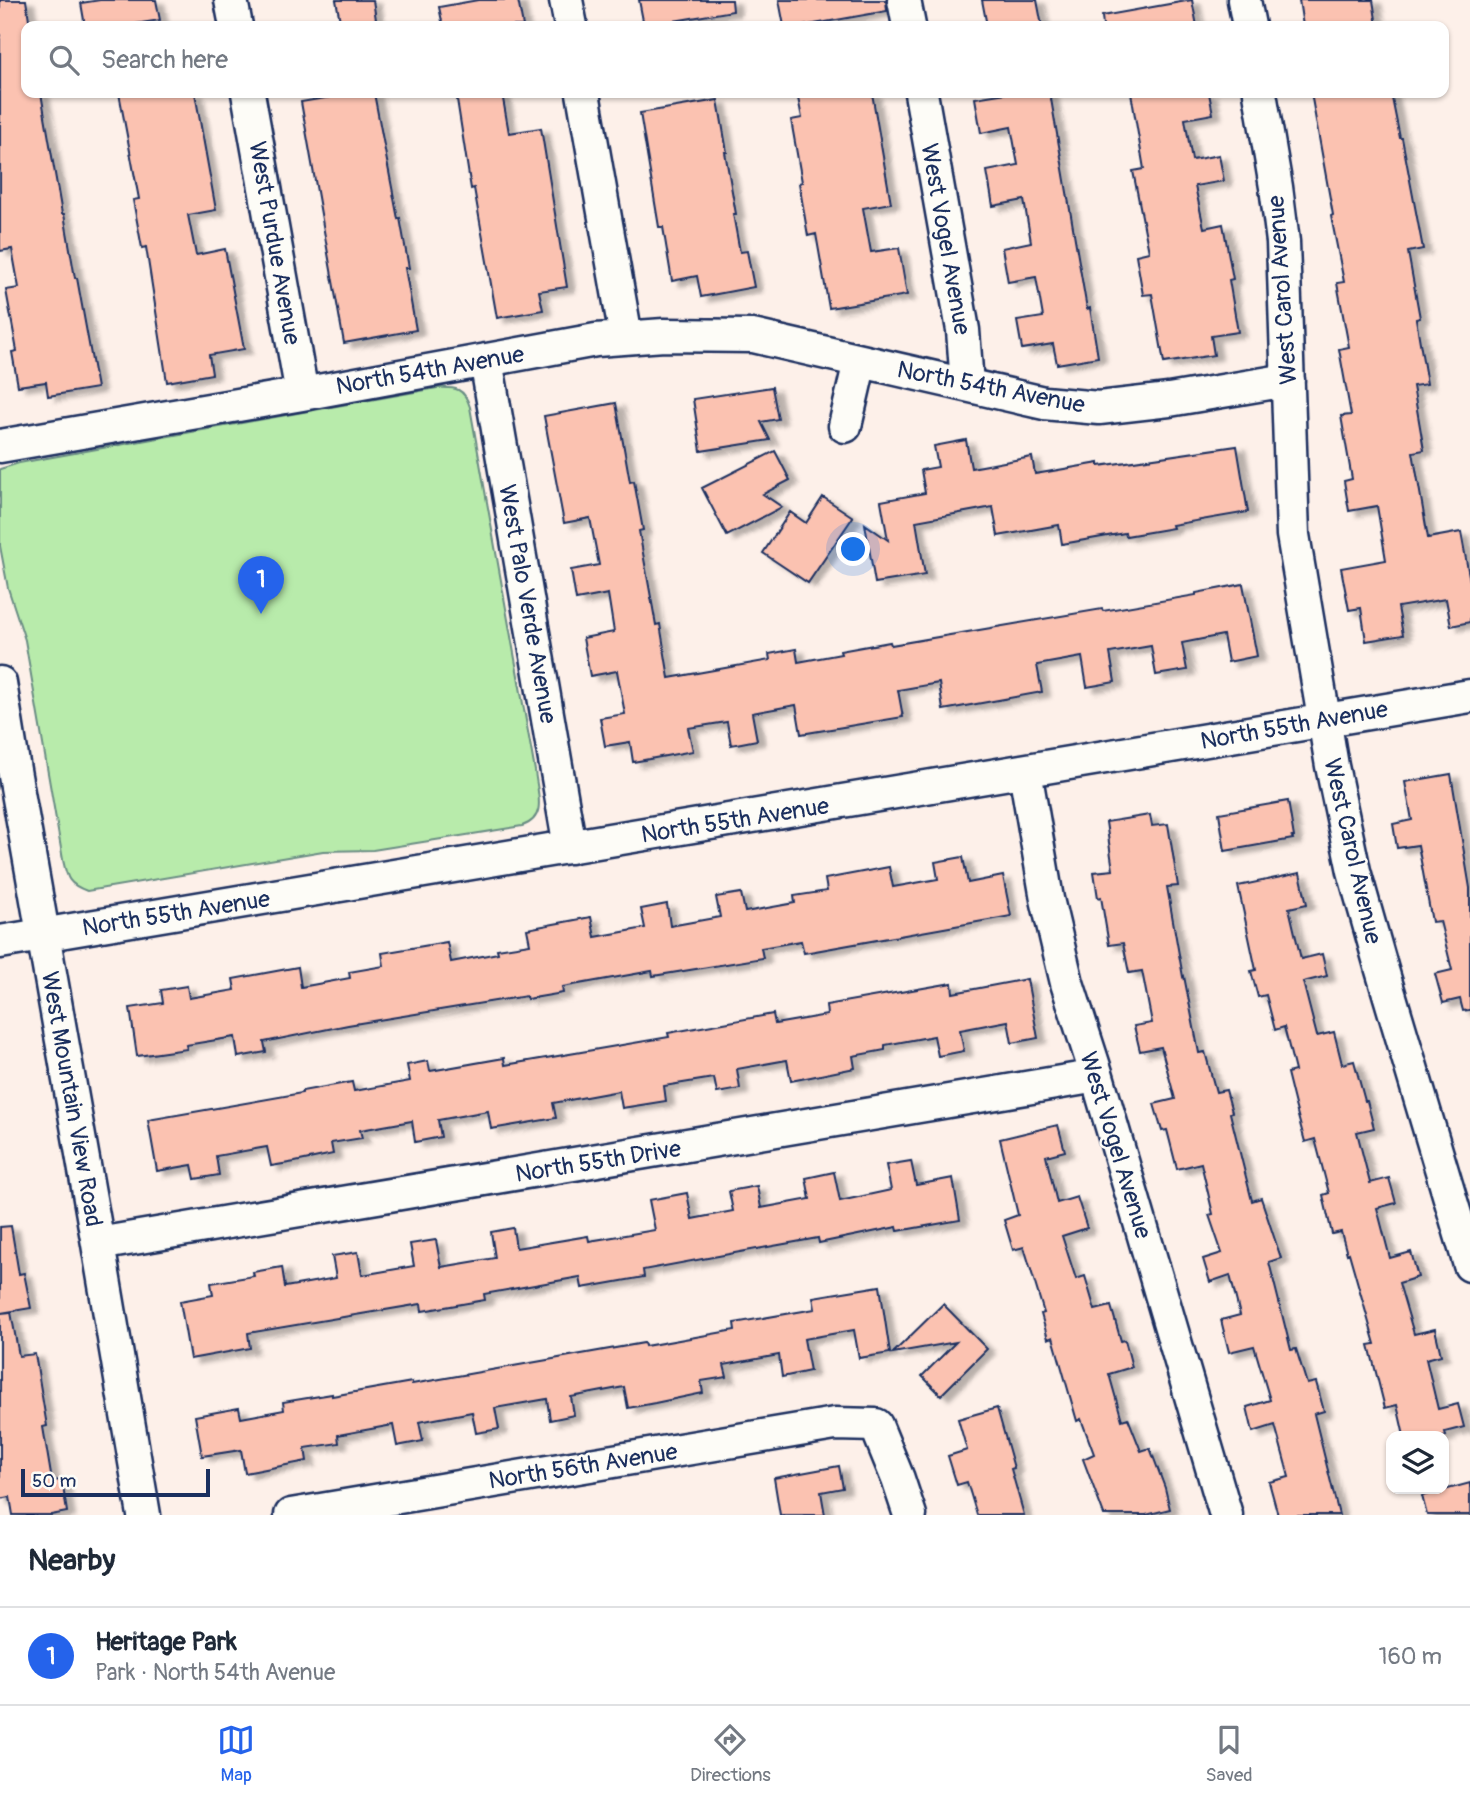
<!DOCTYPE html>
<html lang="en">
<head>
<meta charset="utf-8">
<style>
	:root { --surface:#fff; --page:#f6f6f7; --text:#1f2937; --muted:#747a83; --line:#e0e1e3; --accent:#2563eb }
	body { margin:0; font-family:Pangolin,sans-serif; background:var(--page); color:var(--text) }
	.controls { position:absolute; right:21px; bottom:21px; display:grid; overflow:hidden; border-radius:14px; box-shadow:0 2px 5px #0004 }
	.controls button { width:63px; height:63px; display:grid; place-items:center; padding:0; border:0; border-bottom:2px solid var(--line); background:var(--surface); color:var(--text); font:35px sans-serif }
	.scale { position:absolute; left:21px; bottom:18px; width:189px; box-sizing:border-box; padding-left:7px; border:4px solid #1b2f5e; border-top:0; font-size:19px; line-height:24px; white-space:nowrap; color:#1b2f5e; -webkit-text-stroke:5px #fdfcf7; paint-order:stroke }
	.you { position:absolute; left:854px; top:550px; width:24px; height:24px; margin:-18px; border:5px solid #fff; border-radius:50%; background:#1a73e8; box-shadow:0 0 0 10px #1a73e833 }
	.badge { display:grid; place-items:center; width:46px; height:46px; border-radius:50%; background:var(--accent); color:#fff; font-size:23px; font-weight:700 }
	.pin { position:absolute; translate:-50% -58px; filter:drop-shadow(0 2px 4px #0008) }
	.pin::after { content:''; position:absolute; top:37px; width:24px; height:21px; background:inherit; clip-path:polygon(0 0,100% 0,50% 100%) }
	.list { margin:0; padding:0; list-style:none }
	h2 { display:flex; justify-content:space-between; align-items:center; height:91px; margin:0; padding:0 28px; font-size:30px }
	h2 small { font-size:23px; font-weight:400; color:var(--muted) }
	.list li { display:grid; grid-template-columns:46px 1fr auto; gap:21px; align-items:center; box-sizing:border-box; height:98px; padding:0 28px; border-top:2px solid var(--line) }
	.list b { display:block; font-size:26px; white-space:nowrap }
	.list p { margin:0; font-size:23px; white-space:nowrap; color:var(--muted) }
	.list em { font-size:23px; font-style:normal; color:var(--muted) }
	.icon { flex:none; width:38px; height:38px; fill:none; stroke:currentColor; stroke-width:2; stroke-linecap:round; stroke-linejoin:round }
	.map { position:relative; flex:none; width:1470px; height:1515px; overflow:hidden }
	.search { position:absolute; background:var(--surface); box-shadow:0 2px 5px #0004; left:21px; right:21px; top:21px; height:77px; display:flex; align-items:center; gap:18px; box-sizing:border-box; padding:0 24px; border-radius:14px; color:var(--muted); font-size:26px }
	.sheet { height:189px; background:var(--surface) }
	nav { display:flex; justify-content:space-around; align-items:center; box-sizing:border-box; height:98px; border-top:2px solid var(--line); background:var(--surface); font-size:19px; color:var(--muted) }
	nav a { display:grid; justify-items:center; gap:4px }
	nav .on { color:var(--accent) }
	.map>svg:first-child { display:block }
	.green { fill:#b8ebab; stroke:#6a8d84; stroke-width:2 }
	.building { fill:#fbc2b1; stroke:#1b2f5e; stroke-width:2; filter:url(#shadow) }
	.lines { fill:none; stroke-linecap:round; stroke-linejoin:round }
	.minor-casing { stroke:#1b2f5e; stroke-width:37 }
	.minor { stroke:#fdfcf7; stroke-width:32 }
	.labels { text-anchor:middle; stroke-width:5; stroke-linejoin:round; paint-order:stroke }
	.street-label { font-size:24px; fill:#1b2f5e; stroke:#fdfcf7 }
</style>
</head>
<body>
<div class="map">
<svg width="1470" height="1515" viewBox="0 0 1470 1515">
	<defs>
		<filter id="shadow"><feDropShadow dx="8" dy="4.5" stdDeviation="2" flood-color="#0004"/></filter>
	</defs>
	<rect width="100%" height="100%" fill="#fdf0e9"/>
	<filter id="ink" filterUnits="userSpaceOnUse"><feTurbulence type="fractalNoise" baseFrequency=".0143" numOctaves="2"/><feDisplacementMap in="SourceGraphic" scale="14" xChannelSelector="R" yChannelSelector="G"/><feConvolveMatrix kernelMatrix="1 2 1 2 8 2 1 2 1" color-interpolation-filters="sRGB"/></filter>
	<g filter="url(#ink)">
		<!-- green -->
		<path class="green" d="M437 388C456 387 464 388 470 407L535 771C537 792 548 818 522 826L373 850 323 851 87 891C68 884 67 878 63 860L25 640 8 588 0 546V469L19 463Z"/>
		<!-- building -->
		<path class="building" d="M0 0H26L30 26H26V93H41L62 214H64L75 278H77L97 388 48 396 46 382 18 386 12 352 17 351 6 290 19 288 12 249 0 251Z
			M100 0H156L160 20 123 26H85L81 3Z
			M336 0H373L377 26H341Z
			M478 0H518L523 26H443L439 7Z
			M639 0H732L733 11 644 26Z
			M779 0H886L887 11 803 26H784Z
			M982 0H1037L1042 26H987Z
			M1192 0 1197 26H1103L1102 16Z
			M1299 0H1373L1377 26H1303Z
			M119 93H195L216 210 188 215 196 255 225 249 244 349 209 355 212 374 167 382 146 247 142 248 133 200 139 199Z
			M355 93H374L398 219 400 218 409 268H405L416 330 344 343 301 102Z
			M456 93H502L509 133 541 128 567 287 539 291 543 310 497 318 474 188 471 189Z
			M797 93H872L891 203 863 208 871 252 899 248 907 295 829 308 816 234 808 236 799 183 802 182 791 120 802 118Z
			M1006 93H1050L1087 309 1090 308 1098 357 1057 364 1053 344 1022 349 1017 321 1043 317 1036 277 1008 282 1002 248 1031 242 1024 200 993 206 987 171 1018 165 1011 127 981 133 975 98Z
			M1131 93H1209L1213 114 1185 119 1192 160 1219 155 1224 181 1195 186 1204 228 1223 224 1233 279 1229 280 1238 332 1211 336 1214 355 1164 363 1152 294 1143 295 1136 255 1149 252 1133 171 1144 169Z
			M1311 93H1391L1400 138H1402L1423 249 1408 252 1420 318 1416 319 1427 384 1413 386 1424 450 1413 452 1428 538 1461 532 1470 581V622L1451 626 1446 599 1398 607 1403 635 1366 641 1361 608 1349 610 1341 568 1386 560 1377 506 1349 511 1344 481 1352 479 1341 416 1351 415 1339 349 1349 347 1337 283 1344 282 1331 216 1333 215Z
			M718 100 727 152H725L736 214H733L740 252 747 251 754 287 701 297 697 276 672 281 663 227H659L640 113Z
			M772 387 778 419 761 422 770 440 701 451 693 399Z
			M616 403 630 482 634 481 643 530 639 531 656 625 660 624 669 678 770 660 769 654 796 649 798 662 841 654 840 651 890 642 891 645 1102 609 1103 611 1196 595V593L1243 584 1257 656 1228 662 1223 635 1182 643 1187 670 1156 675 1151 646 1110 653 1115 682 1087 687 1082 657 1037 665 1042 692 943 710 939 683 898 690 903 717 801 734 796 705 752 713 757 740 731 745 727 722 688 728 693 751 633 762 630 742 605 746 600 718 625 714 617 671 590 676 583 638 614 632 608 594 576 600 571 570 599 565 590 518 564 523 544 416Z
			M966 440 971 468 1032 457 1035 474 1099 463V466L1237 446 1248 512 1172 525 1173 528 1126 536 1125 533 1062 544 1059 525 998 536 993 507 916 521 925 575 875 583 865 524 888 540 881 501 925 493 921 470 938 467 934 446Z
			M775 451 790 480 763 494 782 507 727 536 702 488Z
			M823 497 853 517 808 583 763 553 790 512 806 523Z
			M1451 774 1470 888V1010L1463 1011 1460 999 1443 1003 1435 974 1452 970 1440 921 1432 922 1418 845 1397 848 1393 824 1412 820 1405 782Z
			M1288 801 1294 837H1292L1293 839 1225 851 1219 813Z
			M1150 815 1152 826 1168 824 1178 886 1167 887 1183 977 1184 976 1199 1053 1205 1052 1216 1092 1226 1090 1232 1112 1230 1113 1252 1201 1261 1198 1281 1258 1269 1262 1291 1350 1296 1349 1307 1384 1316 1382 1324 1411 1314 1414 1339 1515H1278L1269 1482 1289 1477 1275 1425 1253 1432 1247 1407 1270 1400 1254 1346 1229 1352 1221 1320 1240 1315 1230 1275 1210 1282 1203 1259 1222 1253 1209 1215 1213 1214 1201 1163 1177 1169 1167 1130 1162 1131 1154 1104 1175 1099 1161 1047 1140 1051 1134 1026 1152 1023 1142 971 1129 973 1123 943 1109 945 1101 897 1098 898 1094 872 1113 870 1106 822Z
			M963 857 968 883 1003 876 1011 916 804 953 801 941 761 948 763 958 653 976 652 971 562 987 563 993 527 999 526 996 348 1025 264 1042 266 1052 238 1057 235 1037 186 1045 187 1049 137 1056 130 1008 163 1003 161 990 187 986 189 998 235 990 233 979 298 967 301 987 350 978 349 972 384 966 382 953 447 942 451 962 498 953 497 949 530 944 527 929 591 917 595 937 645 928 641 909 667 904 670 926 720 917 716 897 741 893 745 912 795 903 794 896 827 891 825 879 889 867 893 887 938 879 935 862Z
			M1300 873 1307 904 1289 908 1301 959 1322 954 1327 976 1303 982 1317 1036 1334 1032 1342 1064 1354 1061 1365 1101H1367L1374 1128 1357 1132 1370 1183 1389 1178 1396 1203 1377 1208 1390 1258 1411 1252 1418 1277 1399 1283 1414 1334 1435 1329 1441 1355 1426 1359 1438 1409 1458 1404 1464 1427 1445 1432 1446 1436H1404L1397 1405 1385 1408 1369 1345 1375 1344 1349 1253 1347 1254 1341 1232 1332 1234 1323 1195 1329 1193 1315 1139 1305 1142 1295 1105 1287 1073 1295 1071 1284 1027 1275 1030 1266 995 1258 997 1251 971 1256 970 1238 886Z
			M1027 979 1038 1038 1012 1043 1008 1021 960 1030 964 1051 938 1056 934 1036 885 1045V1050L853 1056 855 1068 791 1081 787 1060 737 1069 740 1089 717 1093 714 1078 664 1086 666 1101 622 1108 619 1091 553 1103 556 1118 491 1129 488 1111 438 1120 441 1137 415 1142 412 1121 360 1130 362 1138 331 1143 333 1154 295 1162 271 1166 267 1147 216 1156 219 1175 195 1179 192 1165 157 1171 148 1120 302 1093V1091L352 1082 354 1091 410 1081 407 1065 428 1061 430 1071 504 1058 505 1065 669 1037 668 1033 773 1014 775 1024 827 1015 826 1005 952 983 953 993Z
			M1058 1125 1065 1151 1046 1156 1057 1203 1077 1197 1087 1228 1062 1236 1076 1279 1085 1276 1095 1310 1111 1306 1121 1341 1125 1340 1132 1367 1109 1374 1122 1420 1128 1418 1141 1451 1150 1448 1165 1488 1170 1509 1146 1515H1104L1083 1459 1094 1454 1081 1419 1077 1421 1053 1337 1048 1339 1041 1314 1044 1313 1024 1247 1013 1250 1004 1220 1018 1215 1000 1139Z
			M911 1161 916 1185 953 1178 960 1220 898 1231 897 1227 819 1243 818 1238 740 1252 643 1270 644 1277 582 1288 580 1277 484 1294 485 1300 422 1311 421 1304 248 1333 250 1348 190 1359 180 1301 213 1295 211 1283 254 1276 253 1272 282 1267 285 1287 336 1278 332 1256 358 1252 362 1275 414 1266 410 1244 436 1240 441 1267 495 1258 491 1232 513 1228 516 1248 588 1236 589 1241 655 1230 649 1200 687 1193 692 1219 733 1211 729 1191 757 1186 761 1208 810 1199 806 1178 834 1172 840 1201 891 1190 886 1165Z
			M11 1226 19 1274 24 1273 31 1308 1 1313 11 1312 19 1356 35 1354 47 1426 43 1427 52 1481 62 1480 67 1512 51 1515H13L10 1497 0 1499V1227Z
			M880 1286 890 1353 859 1358 854 1330 804 1339 810 1371 782 1377 779 1355 724 1365 727 1377 701 1381 703 1393 655 1403 628 1408 624 1387 571 1397 574 1415 550 1420 547 1399 495 1408 499 1429 476 1433 472 1412 419 1422 423 1441 397 1446 393 1425 338 1435 339 1443 305 1448 307 1461 245 1473 241 1450 202 1456 195 1416 239 1408 241 1418 284 1410 283 1402 332 1394V1396L412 1382V1384L644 1343 645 1346 735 1330 734 1323 815 1309 813 1297Z
			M943 1304 987 1349 941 1395 922 1376 956 1342 893 1353Z
			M997 1408 1014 1468 1011 1469 1024 1515H977L967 1482 957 1485 948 1456 967 1450 958 1419Z
			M839 1466 843 1488 821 1492 825 1515H780L774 1478Z
			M1470 1483V1515H1427L1422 1496Z"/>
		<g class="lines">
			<defs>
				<path id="minor" d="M231 0 236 26
					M566 0 571 26
					M904 0 909 26
					M1244 0 1249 26
					M248 93 302 394
					M583 93 626 337
					M921 93 963 330 967 385
					M1260 93 1276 187 1283 242 1293 535 1332 766 1354 871 1382 970 1470 1265
					M486 360 570 847
					M845 426 860 361
					M0 446 302 394 596 340 664 335 753 336 1044 403 1099 408 1169 400 1288 380
					M0 683 14 770 98 1244 144 1515
					M1025 771 1047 899 1067 983 1097 1076 1226 1515
					M0 942 1470 696
					M98 1244 1097 1076
					M291 1515 835 1424 876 1425 898 1479 910 1515"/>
			</defs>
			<!-- minor casing -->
			<use href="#minor" class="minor-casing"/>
			<!-- minor -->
			<use href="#minor" class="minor"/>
		</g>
	</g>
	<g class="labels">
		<!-- street labels -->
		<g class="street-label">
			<text transform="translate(946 239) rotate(80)" y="8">West Vogel Avenue</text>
			<text transform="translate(275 243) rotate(80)" y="8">West Purdue Avenue</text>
			<text transform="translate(1282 290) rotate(-94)" y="8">West Carol Avenue</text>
			<text transform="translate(430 370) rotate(-10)" y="8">North 54th Avenue</text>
			<text transform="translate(991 387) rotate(11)" y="8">North 54th Avenue</text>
			<text transform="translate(528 604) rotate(80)" y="8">West Palo Verde Avenue</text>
			<text transform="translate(1294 725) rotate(-10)" y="8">North 55th Avenue</text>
			<text transform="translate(735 820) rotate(-9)" y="8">North 55th Avenue</text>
			<text transform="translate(1353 851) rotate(77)" y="8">West Carol Avenue</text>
			<text transform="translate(176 913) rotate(-9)" y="8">North 55th Avenue</text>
			<text transform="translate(72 1099) rotate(80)" y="8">West Mountain View Road</text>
			<text transform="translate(1116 1145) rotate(73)" y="8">West Vogel Avenue</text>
			<text transform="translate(598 1161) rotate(-9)" y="8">North 55th Drive</text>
			<text transform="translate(583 1466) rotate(-9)" y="8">North 56th Avenue</text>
		</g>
	</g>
</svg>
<div class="controls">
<button><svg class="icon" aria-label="layers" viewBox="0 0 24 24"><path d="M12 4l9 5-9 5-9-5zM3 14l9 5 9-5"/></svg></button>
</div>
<div class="scale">50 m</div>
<div class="you"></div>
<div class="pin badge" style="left:261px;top:614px">1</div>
<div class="search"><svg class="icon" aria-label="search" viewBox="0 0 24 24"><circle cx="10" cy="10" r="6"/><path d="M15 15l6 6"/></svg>Search here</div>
</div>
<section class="sheet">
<h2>Nearby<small></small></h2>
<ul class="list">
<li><span class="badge">1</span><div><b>Heritage Park</b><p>Park · North 54th Avenue</p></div><em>160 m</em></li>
</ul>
</section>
<nav>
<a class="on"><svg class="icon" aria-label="map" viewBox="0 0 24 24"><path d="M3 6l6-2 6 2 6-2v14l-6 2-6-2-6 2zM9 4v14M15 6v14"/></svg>Map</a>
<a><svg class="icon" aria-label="directions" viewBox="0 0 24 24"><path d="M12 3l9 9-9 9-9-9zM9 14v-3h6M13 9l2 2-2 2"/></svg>Directions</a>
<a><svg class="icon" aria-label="saved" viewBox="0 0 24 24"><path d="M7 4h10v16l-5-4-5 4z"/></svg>Saved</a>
</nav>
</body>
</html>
